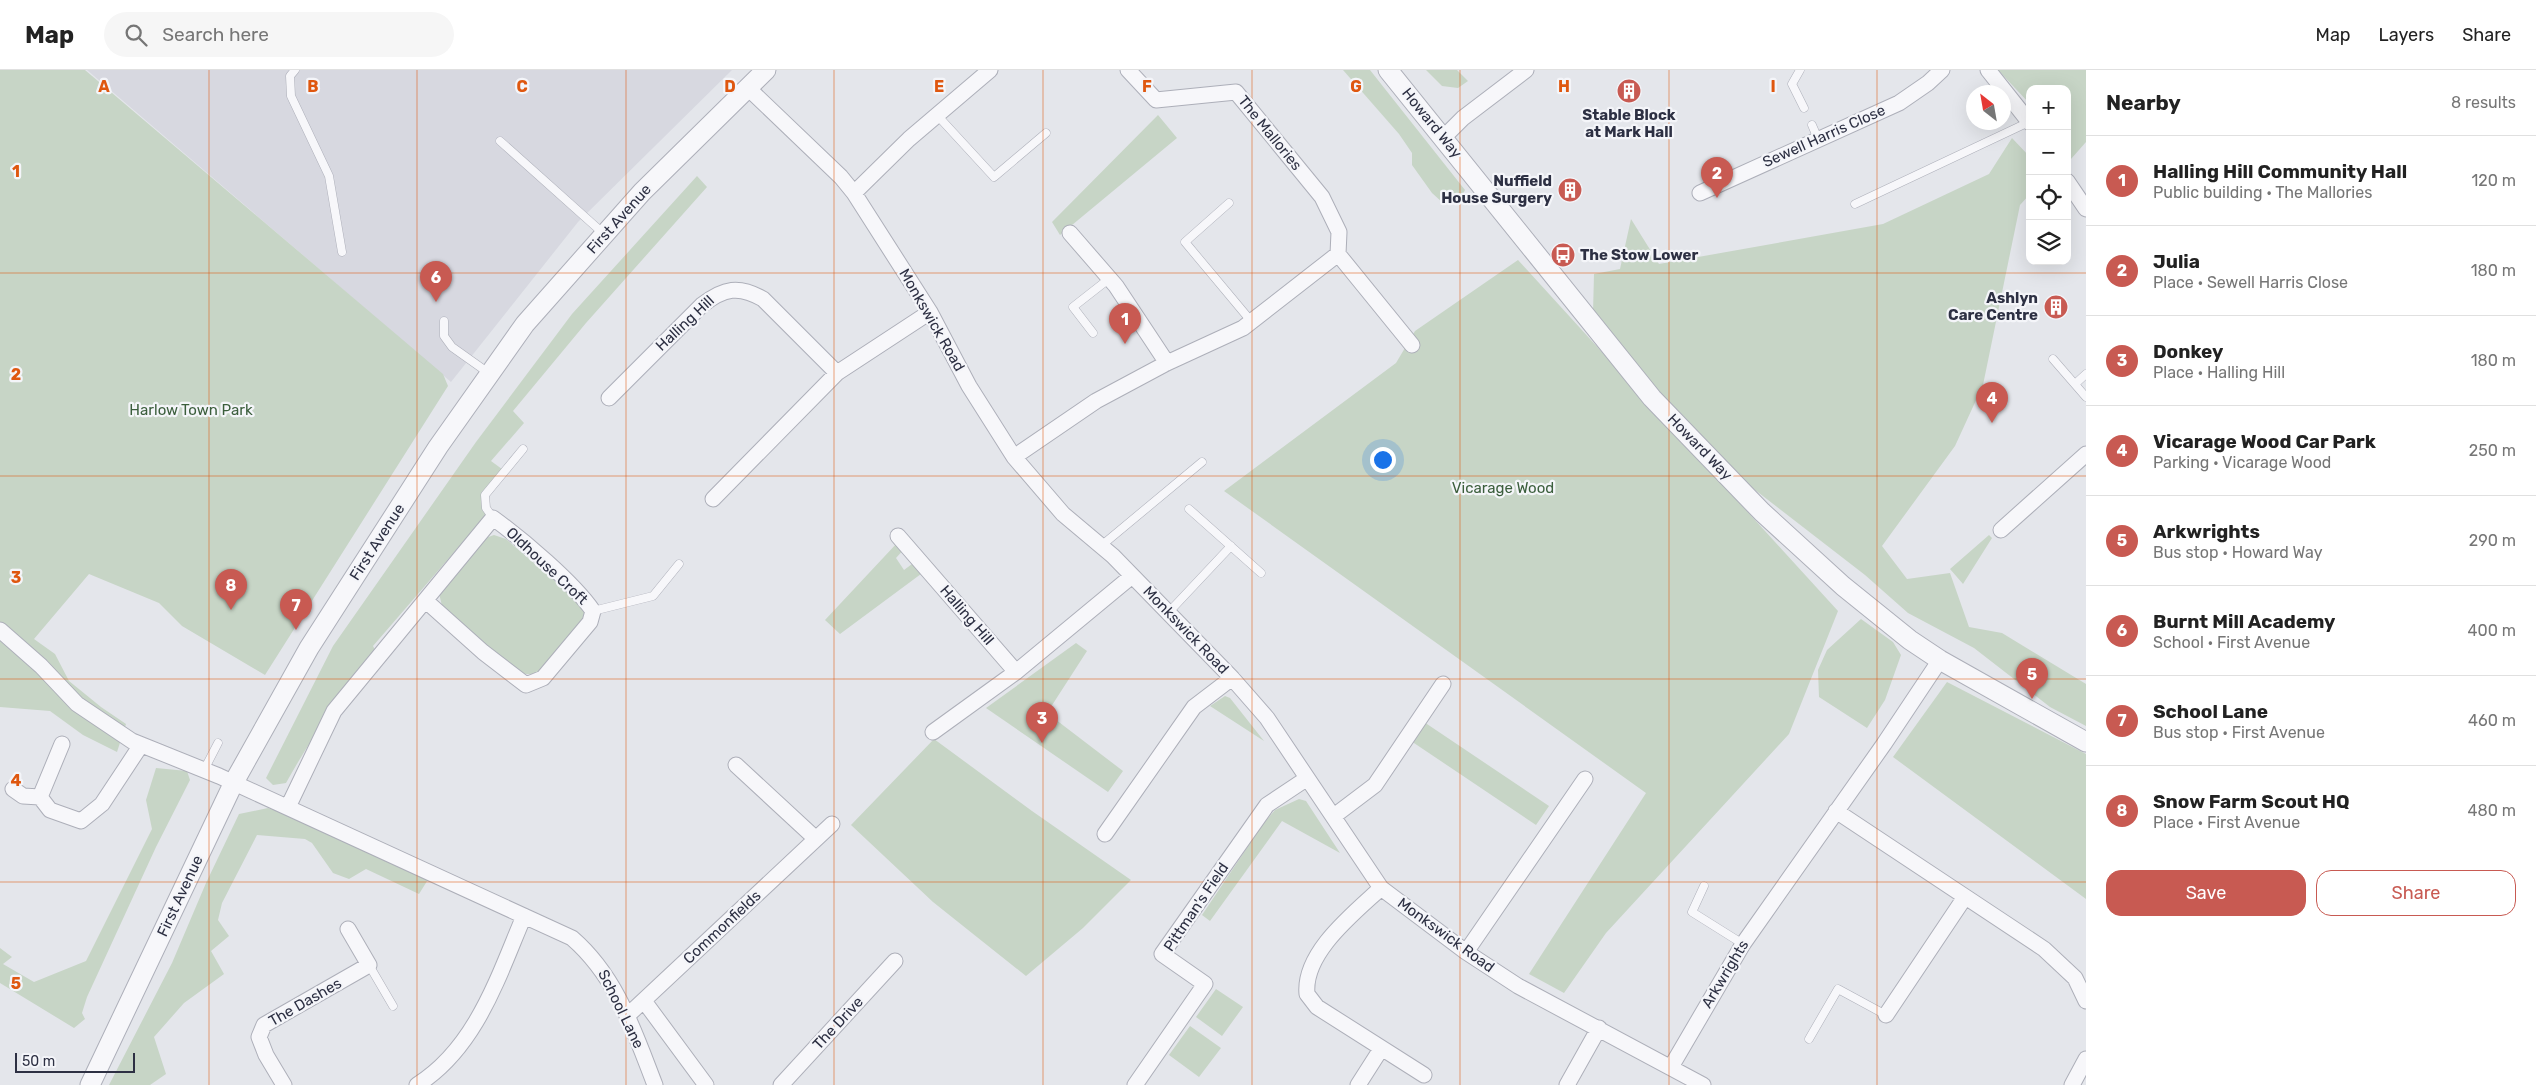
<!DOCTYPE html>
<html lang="en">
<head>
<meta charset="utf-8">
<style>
	:root { --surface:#fff; --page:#f6f6f6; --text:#222; --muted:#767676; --line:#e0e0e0; --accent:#c85a52 }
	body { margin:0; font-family:Rubik,sans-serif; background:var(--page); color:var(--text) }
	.controls { position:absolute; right:15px; top:15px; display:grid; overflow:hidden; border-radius:10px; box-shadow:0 5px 20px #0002 }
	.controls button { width:45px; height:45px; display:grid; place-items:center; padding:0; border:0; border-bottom:1px solid var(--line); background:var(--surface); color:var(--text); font:25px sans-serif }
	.compass { position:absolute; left:1966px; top:15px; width:45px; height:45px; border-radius:50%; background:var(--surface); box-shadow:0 5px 20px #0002; rotate:329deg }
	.scale { position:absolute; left:15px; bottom:12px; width:120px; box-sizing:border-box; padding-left:5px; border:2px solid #2d3043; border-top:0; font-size:14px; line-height:18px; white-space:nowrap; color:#2d3043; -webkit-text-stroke:4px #f4f5f9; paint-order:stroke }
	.you { position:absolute; left:1382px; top:389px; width:18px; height:18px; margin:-12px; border:4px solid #fff; border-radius:50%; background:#1a73e8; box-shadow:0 0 0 8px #1a73e833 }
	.badge { display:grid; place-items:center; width:32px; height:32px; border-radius:50%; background:var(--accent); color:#fff; font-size:16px; font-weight:700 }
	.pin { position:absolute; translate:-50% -41px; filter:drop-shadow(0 1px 2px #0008) }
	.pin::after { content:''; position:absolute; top:26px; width:18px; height:15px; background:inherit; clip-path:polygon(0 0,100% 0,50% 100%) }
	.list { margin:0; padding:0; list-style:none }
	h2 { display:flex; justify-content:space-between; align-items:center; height:65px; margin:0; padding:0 20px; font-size:21px }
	h2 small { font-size:16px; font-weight:400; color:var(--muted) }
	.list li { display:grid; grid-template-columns:32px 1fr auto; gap:15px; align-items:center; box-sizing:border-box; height:90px; padding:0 20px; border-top:1px solid var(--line) }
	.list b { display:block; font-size:19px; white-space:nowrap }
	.list p { margin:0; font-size:16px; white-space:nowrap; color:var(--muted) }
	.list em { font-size:16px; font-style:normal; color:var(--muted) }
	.actions { display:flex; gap:10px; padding:15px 20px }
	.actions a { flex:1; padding:11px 0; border:1px solid var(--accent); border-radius:15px; text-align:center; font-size:18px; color:var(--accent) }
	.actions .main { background:var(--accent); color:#fff }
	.icon { flex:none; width:28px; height:28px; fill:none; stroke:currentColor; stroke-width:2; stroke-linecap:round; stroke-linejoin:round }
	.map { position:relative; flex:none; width:2086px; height:1015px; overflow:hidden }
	header { display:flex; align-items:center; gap:30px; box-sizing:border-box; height:70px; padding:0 25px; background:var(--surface); border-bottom:1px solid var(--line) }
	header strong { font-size:24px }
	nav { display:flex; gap:28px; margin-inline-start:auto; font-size:18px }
	.search { width:350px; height:45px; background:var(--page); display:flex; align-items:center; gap:12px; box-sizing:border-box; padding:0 18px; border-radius:28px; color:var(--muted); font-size:19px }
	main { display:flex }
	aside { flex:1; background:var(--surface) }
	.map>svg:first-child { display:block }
	.built { fill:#d7d8e0 }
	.green { fill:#c7d5c6 }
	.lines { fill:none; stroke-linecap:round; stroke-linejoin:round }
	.service-casing { stroke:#adafb9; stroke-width:9 }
	.minor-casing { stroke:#adafb9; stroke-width:17 }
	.tertiary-casing { stroke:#adafb9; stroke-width:21 }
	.service { stroke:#f7f7fa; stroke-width:8 }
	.minor { stroke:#f7f7fa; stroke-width:15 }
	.tertiary { stroke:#f7f7fa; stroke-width:19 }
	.grid { fill:none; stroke:#df570f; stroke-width:1; stroke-opacity:0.55 }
	.labels { text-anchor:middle; stroke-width:4.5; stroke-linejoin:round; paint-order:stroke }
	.poi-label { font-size:15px; font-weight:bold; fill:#2d3043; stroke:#f4f5f9; text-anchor:end }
	.street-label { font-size:15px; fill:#2d3043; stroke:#f4f5f9 }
	.park-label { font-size:15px; fill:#3b5e3c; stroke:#f4f5f9 }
	.grid-label { font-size:16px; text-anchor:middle; font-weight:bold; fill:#df570f; stroke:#f4f5f9; stroke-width:4.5; stroke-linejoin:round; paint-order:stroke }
</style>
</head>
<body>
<header>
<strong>Map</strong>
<div class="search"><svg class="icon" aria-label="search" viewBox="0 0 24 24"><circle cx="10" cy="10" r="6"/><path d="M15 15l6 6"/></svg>Search here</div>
<nav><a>Map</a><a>Layers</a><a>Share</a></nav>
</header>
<main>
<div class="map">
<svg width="2086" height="1015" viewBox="0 0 2086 1015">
	<rect width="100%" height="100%" fill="#e4e6eb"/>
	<!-- built -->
	<path class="built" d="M87 0H732L578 152 451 312Z"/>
	<!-- green -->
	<path class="green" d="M0 0H85L443 304 448 316 265 605 182 556 159 533 89 504 34 569 55 584 69 611 101 637 126 654 117 682 83 665 50 641 0 637Z
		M1343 0H1370L1465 120 1458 134 1443 133 1432 123 1412 95V83L1399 64Z
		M1426 0H1457L1468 11 1458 18 1442 16Z
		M1998 0H2086V72L2071 89 2067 84V19H2030V34Z
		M1158 45 1177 68 1060 165 1052 152Z
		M2012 68 2030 87V124L2020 135 1983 315 1955 376 1882 476 1907 509 1950 503 1969 557 2002 563 2086 614V656L2050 637 1974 578 1908 543 1865 505 1737 406 1650 315 1593 243 1594 204 1620 199 1631 149 1659 194 1883 154 1989 104Z
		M697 106 707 117 586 253 513 341 524 353 491 391 506 402 488 425V443L373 576 376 582C343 623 312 666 286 713L273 715 266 708 333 576 476 372 572 244Z
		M1518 190 1838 541 1789 664 1606 863 1564 923 1529 904 1646 723 1224 421 1396 293 1415 261Z
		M494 465 506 469 576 529 585 543 583 556 544 602 534 605 519 603 451 546 442 536 438 519 480 470Z
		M1989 465 1992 468 1963 514 1950 499Z
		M898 472 905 478 896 488 904 500 916 491 925 501 840 564 825 550Z
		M1861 549 1893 572 1901 585 1885 630 1867 658 1819 627 1818 600 1827 580Z
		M1076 573 1087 581 1047 643 1123 701 1108 722 986 638Z
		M1947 612 2086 684V829L1893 687Z
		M1225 626 1230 628 1264 671 1210 636Z
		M1424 652 1549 736 1536 755 1411 671Z
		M934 669 1032 741 1131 810 1083 858 1026 906 933 832 851 755Z
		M156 698 187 701 190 710 156 777 87 927 82 943 85 949 74 958 0 913V878L12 887 3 894 34 912 86 891 152 759 146 730Z
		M1299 729 1306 731 1340 783 1282 751 1210 851 1202 845 1263 754 1275 740Z
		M268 738 311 753 429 808 419 824 366 799 349 809 333 803 312 773 305 769 257 765 222 833 218 850 229 866 211 881 224 904 184 933 154 967 166 1004 150 1015H109L172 893 206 813 239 744Z
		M1216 919 1243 937 1222 966 1196 947Z
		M1190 956 1221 978 1199 1007 1169 985Z"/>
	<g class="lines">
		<defs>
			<path id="service" d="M295 0 290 6 291 26 329 106 342 182
				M1800 0 1792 14 1804 38
				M937 45 994 107 1046 63
				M1812 55 1818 69
				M500 71 604 164
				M1229 133 1185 172 1251 251
				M1855 134 2029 52
				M444 251V266L452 277 490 304
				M1093 263 1073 237 1110 208
				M2053 289 2086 327
				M2075 314 2086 304
				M1189 439 1261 503
				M493 448 486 438 485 425 523 379
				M1101 476 1202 392
				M593 541 653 526 679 494
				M1168 543 1231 476
				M204 700 218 673
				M1704 816 1692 842 1743 874
				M369 895 393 936
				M1809 969 1838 919 1886 945"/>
			<path id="minor" d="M1988 0 2030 53
				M748 18 841 107 854 123 930 242 969 316 1014 387 1063 444 1113 486 1232 608 1267 648 1381 818 1466 882 1518 916 1703 1015
				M1444 67 1463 48 1526 0
				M2067 111 2086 139
				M854 123 909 69 990 0
				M1700 123 1899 33 1928 13 1942 0
				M1070 163 1116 216 1167 293
				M1338 184 1412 275
				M609 328 702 235C724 218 739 215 763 229L837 303
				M1014 387 1096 331 1167 293 1243 258 1338 184 1339 162 1322 127 1236 22 1156 30 1128 0
				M713 429 837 303 930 242
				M2001 460 2086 384
				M898 466 1016 602
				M0 560 41 596 77 634 132 671 219 706 572 868C617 907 634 961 655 1015
				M933 662 1016 602 1132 506
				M62 674 40 727 50 740 81 751 102 734 141 675
				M13 719 23 726 40 727
				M288 737 334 641 493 448C523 470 573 512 593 541L590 552 543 608 526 615 483 582 426 531
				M1836 741 2044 879 2075 908 2086 931
				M1334 746 1375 715 1443 614
				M1105 764 1194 637 1232 608
				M816 769 832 754
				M1381 818C1353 844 1303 883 1307 924L1317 937 1424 1005
				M1466 882 1585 709
				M644 931 706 1015
				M1886 945 1965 827
				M627 946 816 769 736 695
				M1671 997 1743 874 1884 674 1940 590
				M284 1015 266 985 259 967 264 955 369 895 348 859
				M417 1015C476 978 498 907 524 846
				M781 1015 895 891
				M1135 1015 1205 914 1162 884 1267 735 1306 709
				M1358 1015 1381 979
				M1567 1015 1599 958
				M2072 1015 2086 989"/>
			<path id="tertiary" d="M1388 0 1652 328 1762 442 1843 516 1910 570 1940 590 2086 672
				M90 1015 234 712 309 578 438 377 525 254 642 122 766 0"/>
		</defs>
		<!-- service casing -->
		<use href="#service" class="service-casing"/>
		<!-- minor casing -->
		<use href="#minor" class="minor-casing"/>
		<!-- tertiary casing -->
		<use href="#tertiary" class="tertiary-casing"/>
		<!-- service -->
		<use href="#service" class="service"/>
		<!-- minor -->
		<use href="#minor" class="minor"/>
		<!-- tertiary -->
		<use href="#tertiary" class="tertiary"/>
	</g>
	<!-- grid -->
	<path class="grid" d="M209 0V1015M417 0V1015M626 0V1015M834 0V1015M1043 0V1015M1252 0V1015M1460 0V1015M1669 0V1015M1877 0V1015M0 203H2086M0 406H2086M0 609H2086M0 812H2086"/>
	<!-- icons -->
	<defs>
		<symbol id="building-disc" viewBox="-11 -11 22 22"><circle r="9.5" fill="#c85a52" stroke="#f4f5f9"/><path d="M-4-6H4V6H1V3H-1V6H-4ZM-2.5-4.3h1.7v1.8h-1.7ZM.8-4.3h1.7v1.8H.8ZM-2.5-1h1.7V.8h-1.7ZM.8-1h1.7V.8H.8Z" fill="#fff"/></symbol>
		<symbol id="bus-disc" viewBox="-11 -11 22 22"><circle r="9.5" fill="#c85a52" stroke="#f4f5f9"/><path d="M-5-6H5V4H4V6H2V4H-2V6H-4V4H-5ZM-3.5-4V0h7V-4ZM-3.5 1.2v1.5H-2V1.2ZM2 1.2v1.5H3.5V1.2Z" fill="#fff"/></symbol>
	</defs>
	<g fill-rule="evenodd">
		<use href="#building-disc" x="1615" y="7" width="28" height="28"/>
		<use href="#building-disc" x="1556" y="106" width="28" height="28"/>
		<use href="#bus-disc" x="1549" y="171" width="28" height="28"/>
		<use href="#building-disc" x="2042" y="223" width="28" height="28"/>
	</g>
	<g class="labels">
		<!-- poi labels -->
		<g class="poi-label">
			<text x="1629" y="50" text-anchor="middle">Stable Block<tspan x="1629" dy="17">at Mark Hall</tspan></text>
			<text x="1552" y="116">Nuffield<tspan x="1552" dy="17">House Surgery</tspan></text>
			<text x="1580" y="190" text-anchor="start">The Stow Lower</text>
			<text x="2038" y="233">Ashlyn<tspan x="2038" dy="17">Care Centre</tspan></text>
		</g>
		<!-- street labels -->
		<g class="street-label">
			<text transform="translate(1432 53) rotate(51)" y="5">Howard Way</text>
			<text transform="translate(1270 63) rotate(51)" y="5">The Mallories</text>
			<text transform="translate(1824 66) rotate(-24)" y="5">Sewell Harris Close</text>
			<text transform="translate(619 149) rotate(-48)" y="5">First Avenue</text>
			<text transform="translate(932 250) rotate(60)" y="5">Monkswick Road</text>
			<text transform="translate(685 253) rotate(-43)" y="5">Halling Hill</text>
			<text transform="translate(1700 377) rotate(46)" y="5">Howard Way</text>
			<text transform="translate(377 472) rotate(-57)" y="5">First Avenue</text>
			<text transform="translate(547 496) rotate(43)" y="5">Oldhouse Croft</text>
			<text transform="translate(967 545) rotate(49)" y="5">Halling Hill</text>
			<text transform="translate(1186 560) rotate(46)" y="5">Monkswick Road</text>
			<text transform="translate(180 826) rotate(-65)" y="5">First Avenue</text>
			<text transform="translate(1196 837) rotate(-56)" y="5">Pittman's Field</text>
			<text transform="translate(722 857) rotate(-43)" y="5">Commonfields</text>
			<text transform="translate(1446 865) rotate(36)" y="5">Monkswick Road</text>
			<text transform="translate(1725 904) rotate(-59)" y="5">Arkwrights</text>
			<text transform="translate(305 932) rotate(-30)" y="5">The Dashes</text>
			<text transform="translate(621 939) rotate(64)" y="5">School Lane</text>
			<text transform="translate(838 953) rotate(-47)" y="5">The Drive</text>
		</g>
		<!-- park labels -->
		<g class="park-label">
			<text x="191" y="345">Harlow Town Park</text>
			<text x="1503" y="423">Vicarage Wood</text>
		</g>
	</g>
	<g class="grid-label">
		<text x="104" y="22">A</text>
		<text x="313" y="22">B</text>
		<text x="522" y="22">C</text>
		<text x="730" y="22">D</text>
		<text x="939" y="22">E</text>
		<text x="1147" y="22">F</text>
		<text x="1356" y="22">G</text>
		<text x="1564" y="22">H</text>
		<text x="1773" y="22">I</text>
		<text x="16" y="107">1</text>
		<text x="16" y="310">2</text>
		<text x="16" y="513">3</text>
		<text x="16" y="716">4</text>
		<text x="16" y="919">5</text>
	</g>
</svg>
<div class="controls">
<button>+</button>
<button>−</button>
<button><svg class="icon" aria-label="locate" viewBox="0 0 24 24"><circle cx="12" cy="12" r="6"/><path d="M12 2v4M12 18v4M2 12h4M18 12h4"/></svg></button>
<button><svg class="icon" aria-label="layers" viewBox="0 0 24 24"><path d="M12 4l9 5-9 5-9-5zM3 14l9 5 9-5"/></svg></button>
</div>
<svg class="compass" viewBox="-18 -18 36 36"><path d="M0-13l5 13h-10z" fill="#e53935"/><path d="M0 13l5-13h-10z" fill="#767676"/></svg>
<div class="scale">50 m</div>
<div class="you"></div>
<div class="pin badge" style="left:1125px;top:274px">1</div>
<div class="pin badge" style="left:1717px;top:128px">2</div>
<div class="pin badge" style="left:1042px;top:673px">3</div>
<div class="pin badge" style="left:1992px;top:353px">4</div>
<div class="pin badge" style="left:2032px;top:629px">5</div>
<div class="pin badge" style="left:436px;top:232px">6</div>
<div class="pin badge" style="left:296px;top:560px">7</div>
<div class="pin badge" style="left:231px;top:540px">8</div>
</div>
<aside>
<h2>Nearby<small>8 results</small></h2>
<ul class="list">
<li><span class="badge">1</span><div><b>Halling Hill Community Hall</b><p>Public building · The Mallories</p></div><em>120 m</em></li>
<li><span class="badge">2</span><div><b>Julia</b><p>Place · Sewell Harris Close</p></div><em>180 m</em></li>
<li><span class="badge">3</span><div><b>Donkey</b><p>Place · Halling Hill</p></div><em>180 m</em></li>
<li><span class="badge">4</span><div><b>Vicarage Wood Car Park</b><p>Parking · Vicarage Wood</p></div><em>250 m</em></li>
<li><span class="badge">5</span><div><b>Arkwrights</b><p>Bus stop · Howard Way</p></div><em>290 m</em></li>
<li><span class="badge">6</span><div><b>Burnt Mill Academy</b><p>School · First Avenue</p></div><em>400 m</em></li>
<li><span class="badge">7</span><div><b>School Lane</b><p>Bus stop · First Avenue</p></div><em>460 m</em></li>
<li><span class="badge">8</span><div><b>Snow Farm Scout HQ</b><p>Place · First Avenue</p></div><em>480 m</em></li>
</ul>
<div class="actions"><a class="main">Save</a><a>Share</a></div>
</aside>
</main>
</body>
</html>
